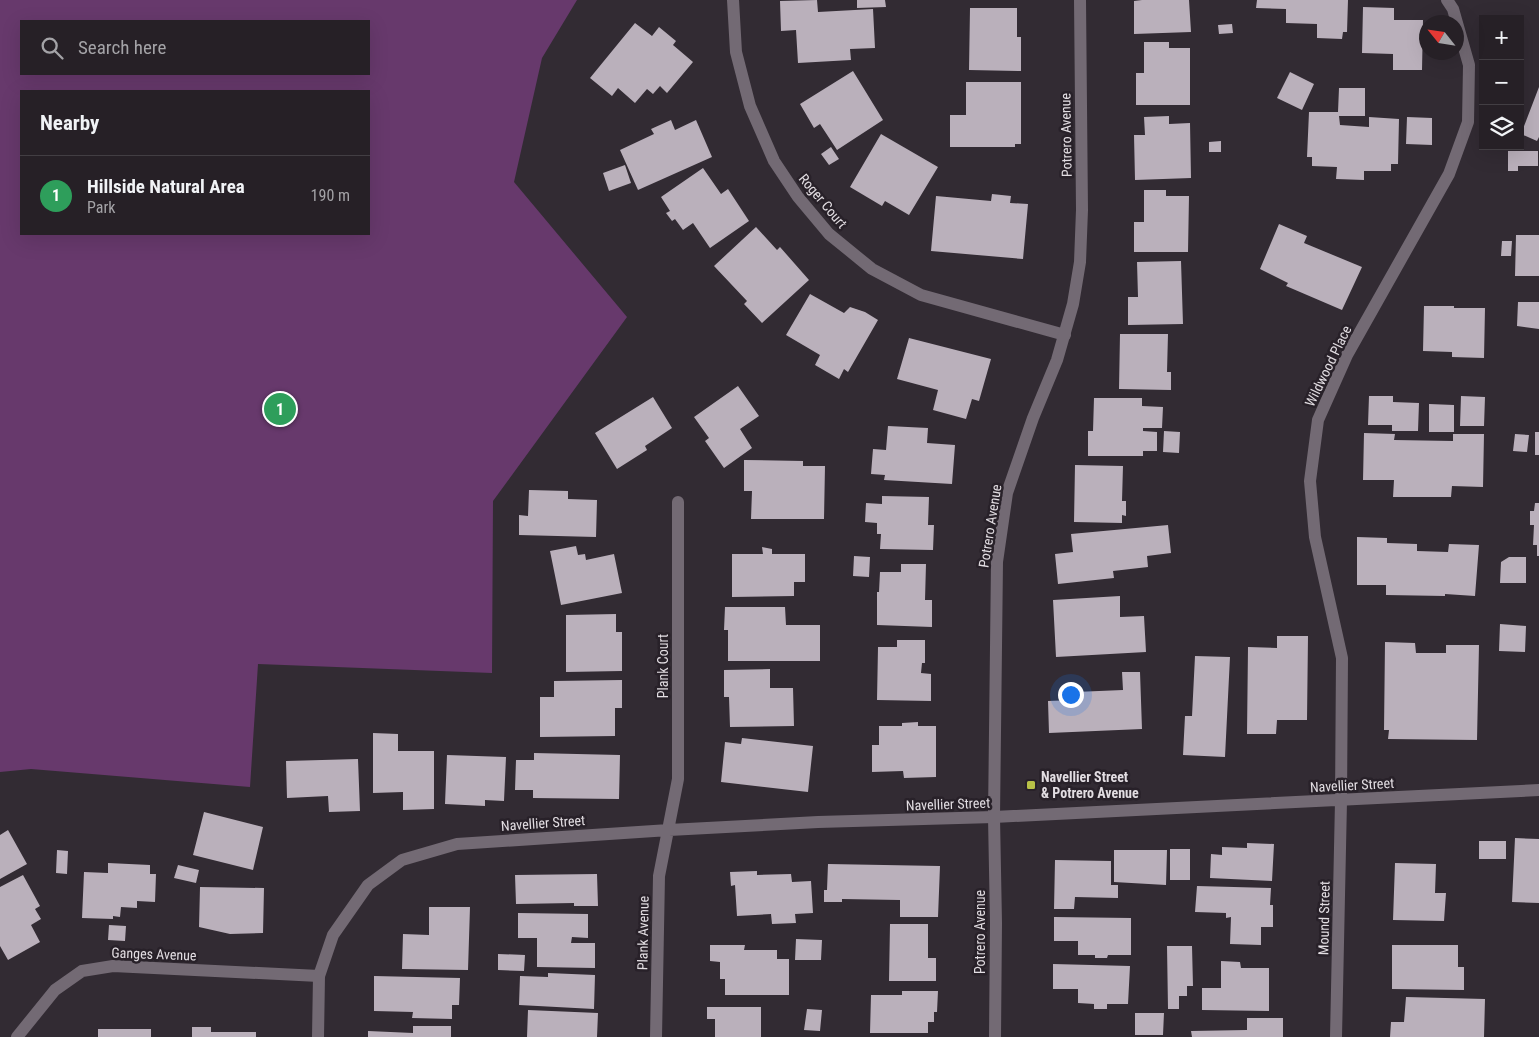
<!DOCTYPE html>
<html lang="en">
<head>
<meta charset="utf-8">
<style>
	:root { --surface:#262026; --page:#2e282e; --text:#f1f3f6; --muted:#a4a3a7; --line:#423e43; --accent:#db2777 }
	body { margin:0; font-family:"Roboto Condensed",sans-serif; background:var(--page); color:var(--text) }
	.controls { position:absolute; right:15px; top:15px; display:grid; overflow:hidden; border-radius:0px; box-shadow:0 5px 20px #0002 }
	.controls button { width:45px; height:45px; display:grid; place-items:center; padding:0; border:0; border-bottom:1px solid var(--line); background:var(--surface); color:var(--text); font:25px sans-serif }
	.compass { position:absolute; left:1419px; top:15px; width:45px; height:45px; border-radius:50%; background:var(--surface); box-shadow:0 5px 20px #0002; rotate:300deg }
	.you { position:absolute; left:1070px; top:694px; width:18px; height:18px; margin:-12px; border:4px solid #fff; border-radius:50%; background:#1a73e8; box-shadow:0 0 0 8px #1a73e833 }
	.badge { display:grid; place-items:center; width:32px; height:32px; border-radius:50%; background:var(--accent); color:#fff; font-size:16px; font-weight:700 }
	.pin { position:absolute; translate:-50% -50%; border:2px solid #fff; box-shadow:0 1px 5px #0006 }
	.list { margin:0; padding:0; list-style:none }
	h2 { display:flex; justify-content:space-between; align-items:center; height:65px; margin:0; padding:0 20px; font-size:21px }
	h2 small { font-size:16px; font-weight:400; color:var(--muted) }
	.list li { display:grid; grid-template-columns:32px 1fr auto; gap:15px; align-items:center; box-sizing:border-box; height:80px; padding:0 20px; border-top:1px solid var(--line) }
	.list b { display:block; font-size:19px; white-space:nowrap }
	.list p { margin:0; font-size:16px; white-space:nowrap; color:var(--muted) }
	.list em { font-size:16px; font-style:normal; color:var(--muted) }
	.icon { flex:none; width:28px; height:28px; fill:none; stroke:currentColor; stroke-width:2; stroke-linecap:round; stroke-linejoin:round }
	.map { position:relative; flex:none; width:1539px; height:1037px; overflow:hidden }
	.search { position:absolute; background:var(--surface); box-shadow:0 5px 20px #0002; left:20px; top:20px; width:350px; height:55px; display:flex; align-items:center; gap:12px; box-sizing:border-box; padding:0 18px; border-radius:0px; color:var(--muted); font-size:19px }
	.panel { position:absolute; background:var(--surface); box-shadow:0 5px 20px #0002; left:20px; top:90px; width:350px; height:145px; border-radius:0px }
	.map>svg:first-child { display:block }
	.green { fill:#67396c; fill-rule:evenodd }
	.building { fill:#bab0bb }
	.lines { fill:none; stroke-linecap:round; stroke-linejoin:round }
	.lane { stroke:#736a74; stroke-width:12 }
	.street { stroke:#736a74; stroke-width:12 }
	.secondary { stroke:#736a74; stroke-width:12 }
	.poi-dot { fill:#b8c147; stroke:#282129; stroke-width:2 }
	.labels { text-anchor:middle; stroke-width:5; stroke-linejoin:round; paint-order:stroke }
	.street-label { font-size:14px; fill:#e2dde2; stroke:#282129 }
	.poi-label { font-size:14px; font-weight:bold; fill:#e2dde2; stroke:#282129; text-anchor:start }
</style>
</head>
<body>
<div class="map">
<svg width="1539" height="1037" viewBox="0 0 1539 1037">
	<rect width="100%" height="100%" fill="#322b33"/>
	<!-- green -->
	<path class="green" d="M0 0H577L542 58 514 182 627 317 493 501 492 673 258 664 250 787 31 769 0 772ZM21 21H369V74H21ZM21 91H369V234H21Z"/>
	<!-- building -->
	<path class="building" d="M817 0 818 12 873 9 875 48 850 49 851 60 798 63 796 30 781 31 780 1Z
		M857 0H885L886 7 857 8Z
		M1142 0H1189L1191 32 1134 34V1Z
		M1257 0H1348L1347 32H1343L1342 39 1317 38V24L1286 23V9L1256 8Z
		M1363 7 1394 8V20H1423L1422 70H1393V54L1362 53Z
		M970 8H1017V37H1021V71L969 70Z
		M635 23 652 36 659 27 676 41 673 45 693 62 667 93 660 86 653 94 647 89 635 103 618 88 612 96 590 78Z
		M1232 24 1233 33 1219 34 1218 25Z
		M1144 42H1169V48H1190V105H1136V73H1144Z
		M853 71 883 120 837 150 820 124 814 128 800 104Z
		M1290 72 1314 84 1302 110 1277 98Z
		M966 82H1021V144H1015V147H950V115H966Z
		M1539 87V137L1537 141 1521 134Z
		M1339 88H1365V116H1339L1340 125 1369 127V117L1399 119 1398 164H1391V171H1364V180L1336 179 1337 167 1312 166V157H1307L1309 112H1338Z
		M1169 116V124L1190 123 1191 178 1135 180 1134 135H1145L1144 117Z
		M1407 117 1432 118V145L1406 144Z
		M671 120 675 130 696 120 712 157 638 190 620 150 654 134 651 129Z
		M881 134 938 167 909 215 885 201 882 206 850 187Z
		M1221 141V152H1209V142Z
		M831 147 839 159 829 165 821 154Z
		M1508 151H1538V166H1518V171H1508Z
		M625 165 631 183 609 191 603 173Z
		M703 168 721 194 728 189 749 221 710 248 693 223 683 230 675 219 672 221 666 213 670 211 661 197Z
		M1144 190H1166V196H1189L1188 252H1134V222H1144Z
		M992 194 1011 196 1010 203 1028 204 1023 259 931 251 936 196 991 201Z
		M1279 224 1307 236 1304 243 1362 267 1342 310 1286 286 1288 283 1260 269Z
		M756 227 777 250 780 247 809 280 762 323 744 304 747 301 714 266Z
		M1516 235H1539V276H1515Z
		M1502 241H1512L1511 256H1501Z
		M1181 261 1183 324 1128 325V297H1138L1137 262Z
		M810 294 844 313 850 307 865 312 878 320 848 372 844 369 839 379 815 365 820 355 786 335Z
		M1518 302H1539V329L1517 326Z
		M1424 306H1454V308H1485L1484 358 1452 357V352L1423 351Z
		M1120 334H1168L1167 372H1171V390L1119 389Z
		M909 338 991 359 979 401 972 399 966 419 933 410 938 390 897 379Z
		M738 386 759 416 740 429 752 448 724 468 705 441 709 438 694 417Z
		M1369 396H1393V402L1419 403 1418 431H1392V425H1368Z
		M1461 396 1485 397 1484 426H1460Z
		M653 397 672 428 645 446 647 450 617 469 595 433Z
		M1094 398H1142V406L1163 407 1162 428H1143V431L1157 432V451H1143V456H1088V431H1093Z
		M1429 404 1454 405V432H1429Z
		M888 426 928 428 927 443 955 445 952 484 884 480 885 475 871 474 873 449 886 450Z
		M1164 431 1180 432 1179 453 1163 452Z
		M1535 432H1539V455H1535Z
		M1364 433 1395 434 1394 440 1453 441V434H1484L1483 487 1452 486 1451 497H1393L1394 480H1363Z
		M1515 434 1529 435 1527 452 1513 451Z
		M744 460 803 461V466H825L824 519H751L752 491H744Z
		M1075 465 1123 466 1122 501H1126V516L1122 515V523L1074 522Z
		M529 490 568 491V499L597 500 596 537 519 535V515L528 516Z
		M882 496 929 497 928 525H934L933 550 880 549 881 534H877V523L865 522 866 503 882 504Z
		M1535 503H1539V556H1537V545H1533L1534 525H1530V511H1534Z
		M1168 525 1171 553 1147 556 1148 567 1113 571 1114 578 1058 584 1055 554 1073 552 1071 534Z
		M1357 537 1387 538V543L1417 544V551L1448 552 1449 544 1479 545 1475 596 1445 594V596L1386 595V585H1357Z
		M576 546 578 555 585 554 586 560 614 554 622 593 561 605 550 551Z
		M762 547 772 549V554H805V582H794V596L732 597V554H763Z
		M854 556 870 557 869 577 853 576Z
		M1509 557H1526V583H1500L1501 562Z
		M901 564H926L925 600H932V627L877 625V592H879L880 572H901Z
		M1120 596V617L1144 616 1146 652 1056 657 1053 600Z
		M725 607H785L786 625H820V661H728V630H724Z
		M616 614V632H622V671L566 672V615Z
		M1500 624 1526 626 1525 652 1499 651Z
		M1277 636H1308L1307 720H1277L1276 734H1247L1248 647 1277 648Z
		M897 640H925V663H922L921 673 931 674V701L877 700 878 647H897Z
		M1385 642 1415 643 1416 653H1446V645H1479L1477 740 1388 739 1389 730H1384Z
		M1195 656 1230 657 1225 757 1183 755 1185 716H1192Z
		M770 669V688H793L794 726 730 727 729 697H724V670Z
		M1122 672H1140L1142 729 1049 733 1048 701 1075 700V692L1123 690Z
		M622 680V708H615V736L540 737V697H554V681Z
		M918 722V726H936V777L904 778 903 771 872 772V745H879V726H902V723Z
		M373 733 398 734V751H434V809L403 810V792L373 793Z
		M742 738 813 746 808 792 721 782 725 742 741 744Z
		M534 753 620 755 619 799 533 798V790H515L516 760H534Z
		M447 755 506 757 504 801 485 800V806L445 804Z
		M358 759 360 811 329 812 328 796 287 798 286 761Z
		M204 812 263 827 253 870 193 855Z
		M8 830 27 864 0 879V835Z
		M1515 838 1539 839V903L1512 902Z
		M1479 841H1506V859H1479Z
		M1247 843 1274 844 1272 881 1210 878 1211 854 1222 855V847L1247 848Z
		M1170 849H1190V880H1170Z
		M57 850 68 851 67 874 56 873Z
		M1114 850H1167L1166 885 1114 882Z
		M1055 860 1111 861V885H1118V898L1075 897 1074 909H1054Z
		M108 863 150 865V874H156L155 902 137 901V908L121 907 120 917 113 916V919L82 918 84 872 108 873Z
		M1395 863 1436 864 1435 893H1446L1444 921 1393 920Z
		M828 864 940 866 938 917H900V900L842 899V902H824V890H827Z
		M178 865 199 870 196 883 174 878Z
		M757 871V875L791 874 792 882 811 881 813 913 795 914 796 923 772 924 771 914 737 916 735 885 731 886 730 872Z
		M597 874 598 906H574V903L516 904 515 875Z
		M23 875 40 906 35 909 41 919 31 925 40 942 8 960 0 946V887Z
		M1197 886 1271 888 1270 905H1273V927H1261V945L1230 944 1231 917 1226 918V913L1195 912Z
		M200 887 264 888 263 933 230 934 199 927Z
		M429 907H470L468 970 402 969 403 934 429 935Z
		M518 913 588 914V938L572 937 571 943H595V968L537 967V938H518Z
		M1054 917 1131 918V955H1108L1107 958H1095V955H1078V941H1054Z
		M890 924H928V958H936V981H889Z
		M109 925 126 926 125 941 108 940Z
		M796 939 822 940 821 960H795Z
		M710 945H745L744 950H777V959H789V995H725V979H720V962L710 961Z
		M1392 945H1458V967H1464V990L1392 989Z
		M1167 946H1192L1193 986H1187V996H1179V1009H1168Z
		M498 954 525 955 524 971 498 970Z
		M1221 961 1240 962 1241 968H1269V1011L1202 1010V988H1221Z
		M1053 964 1130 966 1128 1004H1107V1009H1094V1004L1078 1003V989H1053Z
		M548 973 595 975 594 1009 519 1005 520 976 548 977Z
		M374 976 460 978 459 1005H452V1019L412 1018 413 1012 374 1011Z
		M902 991H938L937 1012H934V1022H928V1033H870L871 995H902Z
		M1406 997 1485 999 1484 1037H1390L1391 1022H1404Z
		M707 1007H761V1037H715V1019H707Z
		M807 1009 822 1010 820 1031 804 1030Z
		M528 1010 598 1013 597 1037H527Z
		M1135 1013H1164L1163 1035H1135Z
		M1247 1018H1283V1037H1192L1191 1031 1247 1030Z
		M413 1026H451V1037H368V1031L413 1033Z
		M192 1027H211V1032H256V1037H192Z
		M98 1029H151V1037H98Z"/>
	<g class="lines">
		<!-- lane -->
		<path class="lane" d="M1341 801 1342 658 1315 537 1310 481 1318 420 1347 355 1449 174 1468 122 1469 65 1453 9 1447 0"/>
		<!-- street -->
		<path class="street" d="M733 0 736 52 750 106 774 161 798 197 829 234 872 269 921 295 1065 335
			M17 1037 55 990 82 971 113 966 319 976
			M318 1037 319 976 333 935 368 885 402 860 457 844 669 830 818 822 994 817 1539 790
			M656 1037 659 876 678 779V502
			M1336 1037 1341 801"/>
		<!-- secondary -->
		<path class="secondary" d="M995 1037 996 923 994 817 997 562 1007 493 1033 418 1057 360 1073 304 1080 262 1082 210 1080 0"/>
	</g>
	<!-- markers -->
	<rect class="poi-dot" x="1026" y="780" width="10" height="10" rx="2.5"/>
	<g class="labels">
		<!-- street labels -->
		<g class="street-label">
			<text transform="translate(1066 135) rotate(-91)" y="5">Potrero Avenue</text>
			<text transform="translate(823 201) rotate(50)" y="5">Roger Court</text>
			<text transform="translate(1328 366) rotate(-64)" y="5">Wildwood Place</text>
			<text transform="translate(990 526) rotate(-81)" y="5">Potrero Avenue</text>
			<text transform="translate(663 666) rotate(-90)" y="5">Plank Court</text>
			<text transform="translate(1352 785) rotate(-3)" y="5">Navellier Street</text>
			<text transform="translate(948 804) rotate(-2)" y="5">Navellier Street</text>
			<text transform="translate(543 823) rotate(-4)" y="5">Navellier Street</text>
			<text transform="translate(1324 918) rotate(-89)" y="5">Mound Street</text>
			<text transform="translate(980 932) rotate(-90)" y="5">Potrero Avenue</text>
			<text transform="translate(643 933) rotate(-89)" y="5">Plank Avenue</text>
			<text transform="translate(154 954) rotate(2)" y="5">Ganges Avenue</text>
		</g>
		<!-- poi labels -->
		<g class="poi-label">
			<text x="1041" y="782">Navellier Street<tspan x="1041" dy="16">&amp; Potrero Avenue</tspan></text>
		</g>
	</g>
</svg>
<div class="controls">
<button>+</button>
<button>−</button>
<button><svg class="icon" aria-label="layers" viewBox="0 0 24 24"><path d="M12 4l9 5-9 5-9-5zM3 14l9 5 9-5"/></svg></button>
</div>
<svg class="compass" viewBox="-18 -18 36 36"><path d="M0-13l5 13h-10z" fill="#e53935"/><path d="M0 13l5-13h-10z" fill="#a4a3a7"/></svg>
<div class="you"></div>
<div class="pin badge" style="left:280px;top:409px;background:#2e9e5b">1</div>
<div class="search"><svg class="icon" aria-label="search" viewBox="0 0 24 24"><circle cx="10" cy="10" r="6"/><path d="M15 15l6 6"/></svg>Search here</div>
<section class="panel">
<h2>Nearby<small></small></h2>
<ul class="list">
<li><span class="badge" style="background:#2e9e5b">1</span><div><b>Hillside Natural Area</b><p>Park</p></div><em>190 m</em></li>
</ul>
</section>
</div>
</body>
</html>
